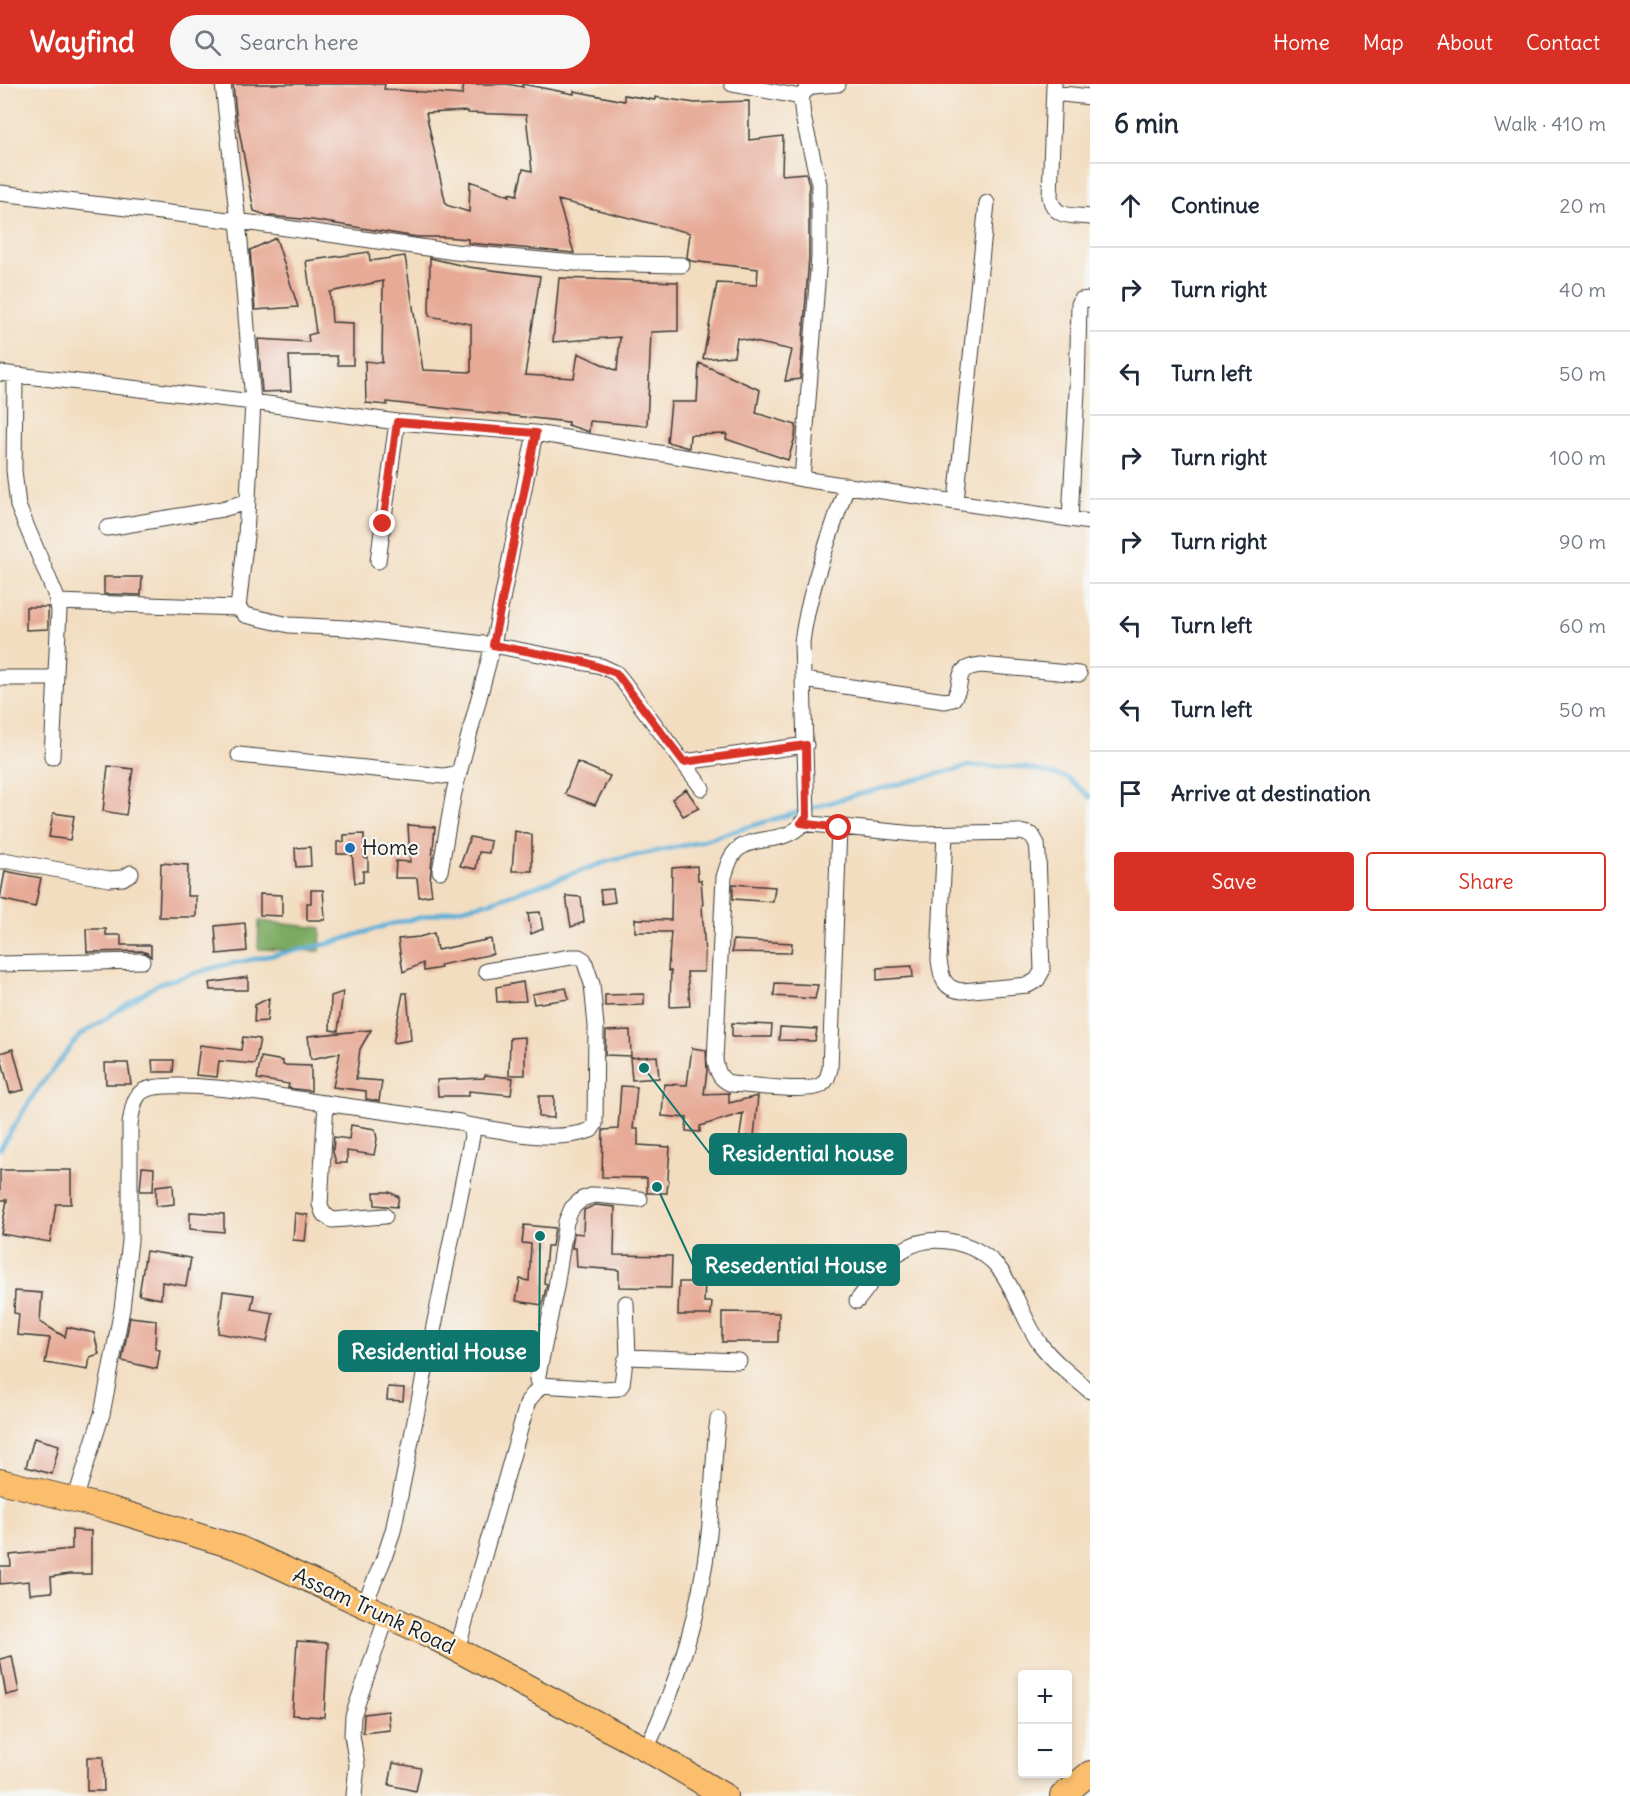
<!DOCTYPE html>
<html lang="en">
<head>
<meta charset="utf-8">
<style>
	:root { --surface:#fff; --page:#f6f6f7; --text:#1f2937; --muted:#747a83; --line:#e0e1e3; --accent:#d93025 }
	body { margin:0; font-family:Delius,sans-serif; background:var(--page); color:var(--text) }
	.controls { position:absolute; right:18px; bottom:18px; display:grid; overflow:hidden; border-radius:6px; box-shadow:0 3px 9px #0003 }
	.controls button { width:54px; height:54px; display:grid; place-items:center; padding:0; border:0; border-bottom:2px solid var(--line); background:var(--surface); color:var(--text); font:30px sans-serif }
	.stop { position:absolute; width:18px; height:18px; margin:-14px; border:4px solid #d93025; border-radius:50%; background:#fff }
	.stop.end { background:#d93025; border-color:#fff; box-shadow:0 2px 6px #0008 }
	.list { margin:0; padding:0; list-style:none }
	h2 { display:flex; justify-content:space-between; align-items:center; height:78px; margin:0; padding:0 24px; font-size:26px }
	h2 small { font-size:20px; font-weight:400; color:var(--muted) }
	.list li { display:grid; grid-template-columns:39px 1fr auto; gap:18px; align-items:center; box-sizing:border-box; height:84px; padding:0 24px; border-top:2px solid var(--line) }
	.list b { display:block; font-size:22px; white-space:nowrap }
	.list em { font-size:20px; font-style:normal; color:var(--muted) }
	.actions { display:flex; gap:12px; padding:18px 24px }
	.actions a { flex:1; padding:14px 0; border:2px solid var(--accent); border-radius:6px; text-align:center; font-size:21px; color:var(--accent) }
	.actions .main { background:var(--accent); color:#fff }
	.icon { flex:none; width:33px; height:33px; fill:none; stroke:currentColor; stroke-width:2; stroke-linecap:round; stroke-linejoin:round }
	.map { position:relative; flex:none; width:1090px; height:1712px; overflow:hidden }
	header { display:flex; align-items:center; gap:36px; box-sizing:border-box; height:84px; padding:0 30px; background:var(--accent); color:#fff }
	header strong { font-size:28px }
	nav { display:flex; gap:33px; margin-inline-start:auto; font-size:21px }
	.search { width:420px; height:54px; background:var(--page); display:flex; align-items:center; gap:15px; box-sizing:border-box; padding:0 21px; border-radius:33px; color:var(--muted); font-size:22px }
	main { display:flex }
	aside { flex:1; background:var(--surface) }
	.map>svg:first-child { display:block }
	.forest { fill:#7baa62; stroke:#4c633f; stroke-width:1.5 }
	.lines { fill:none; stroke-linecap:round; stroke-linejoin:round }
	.stream { stroke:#5bafd7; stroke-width:4.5 }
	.building { fill:#e7aa97; fill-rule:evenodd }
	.minor-casing { stroke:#3c3935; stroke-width:17 }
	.primary-casing { stroke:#3c3935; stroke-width:26 }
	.minor { stroke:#fff; stroke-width:15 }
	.primary { stroke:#fabe6d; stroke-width:24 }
	.route { stroke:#d93025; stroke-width:8 }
	.poi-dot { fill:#1f6fb2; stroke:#f6f6f2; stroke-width:2 }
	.labels { text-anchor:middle; stroke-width:4.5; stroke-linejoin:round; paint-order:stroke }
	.poi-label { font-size:21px; fill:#1c1c1c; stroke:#f6f6f2; text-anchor:start }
	.street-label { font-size:21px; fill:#1c1c1c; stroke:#f6f6f2 }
	.leader { fill:none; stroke:#0f766e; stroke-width:2 }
	.callout-dot { fill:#0f766e; stroke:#f6f6f2; stroke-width:2 }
	.callout { fill:#0f766e; stroke:#0f766e; stroke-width:2 }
	.callout-label { font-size:22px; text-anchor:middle; font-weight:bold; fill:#fff }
</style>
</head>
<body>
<header>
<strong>Wayfind</strong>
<div class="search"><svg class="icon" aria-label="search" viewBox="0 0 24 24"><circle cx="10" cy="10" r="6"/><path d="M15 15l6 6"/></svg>Search here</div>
<nav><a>Home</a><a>Map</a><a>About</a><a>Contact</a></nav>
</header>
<main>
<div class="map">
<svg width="1090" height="1712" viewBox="0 0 1090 1712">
	<rect width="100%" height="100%" fill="#f6f6f2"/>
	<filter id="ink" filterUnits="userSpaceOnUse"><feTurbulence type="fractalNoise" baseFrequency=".0167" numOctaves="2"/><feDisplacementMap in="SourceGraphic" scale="12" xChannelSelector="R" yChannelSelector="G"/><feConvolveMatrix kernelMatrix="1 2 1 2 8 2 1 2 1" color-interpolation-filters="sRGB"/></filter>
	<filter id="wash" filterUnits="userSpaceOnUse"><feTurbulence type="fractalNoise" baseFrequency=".008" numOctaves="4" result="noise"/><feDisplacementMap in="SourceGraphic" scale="24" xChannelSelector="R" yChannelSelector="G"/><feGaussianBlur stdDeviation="1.35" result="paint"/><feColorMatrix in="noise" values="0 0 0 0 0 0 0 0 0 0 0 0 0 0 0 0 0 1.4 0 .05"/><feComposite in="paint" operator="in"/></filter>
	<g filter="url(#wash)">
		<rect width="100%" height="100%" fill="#f3ddc0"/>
		<!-- forest -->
		<path class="forest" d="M259 837 321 844 320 867 258 865Z"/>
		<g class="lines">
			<!-- stream -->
			<path class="stream" d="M0 1065 35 1009 79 952 158 900 220 882 328 860 391 840 490 818 609 777 691 760 852 712 969 682 1023 683 1068 694 1090 713"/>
		</g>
		<g id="blocks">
			<!-- building -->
			<path class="building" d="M233 0H385L384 5 462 11 464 0H507L523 3 522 0 574 10V7L624 17V11L655 16V13L695 19 749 17V56L783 52 782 91 806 89 809 101V173L800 295 785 297 792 266 737 254 734 272 703 275 717 199 757 201 758 185 691 177 687 173 690 149 558 116 574 169 468 159V155L444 153H417L312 136 269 132 254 127 236 30ZM468 27V29L526 31 532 87 523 85 517 111 509 109 510 112 470 97 469 128 446 121 426 29Z
				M276 154 298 223 255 226 250 166Z
				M369 168 370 177 405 172 423 286 471 288V240L429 232 430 174 468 183 540 192 525 291 574 294 578 269 617 287 620 253 553 258 559 194 678 198V247L651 248 647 342 590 337 589 348 568 341V338L387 318V321L366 319 365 277 382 279 383 197 330 208 332 238 353 239V281H338L337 272H289L291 307 262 308 258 255 309 258 308 251 316 249 306 177Z
				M699 279 760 306 756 329 796 341 795 353 788 376 726 355 727 350 690 351 689 364 667 358 671 318H697Z
				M104 493H142L141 511 104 510Z
				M26 523H48V545L26 546Z
				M577 678 610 692 595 721 565 710Z
				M108 682 133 685 126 731 103 727Z
				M686 705 699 724 683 732 672 715Z
				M53 729 74 732 70 756 49 753Z
				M408 741 435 743 430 797 432 811 419 813 417 794H395L396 777 410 778Z
				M515 747 532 751V787H512Z
				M364 750V774H368V787H363V798L355 799 352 770H337V758H344V751Z
				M470 753 491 757 489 769 479 768 476 785 460 782Z
				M310 763 311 782 296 783 295 764Z
				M161 779 188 781 187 812H196V833H159Z
				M697 782 698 796H701L703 821H702L705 871 704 888H687L690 922 670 923 671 887H668L671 848H635V835L671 836 672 784Z
				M5 787 41 794 35 823 0 815Z
				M733 800 775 803 773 818 733 815Z
				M613 805 615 818 602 820 600 806Z
				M311 806H323L325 836H307V819H311Z
				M260 810 282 811V832L260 831Z
				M566 812 581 813 584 838 571 843Z
				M540 828 543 845 531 850 528 829Z
				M245 839 247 867 217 870 215 842Z
				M86 845H106V851H121V861H151V873L147 869 142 867 87 868Z
				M434 849 437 866 491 855 493 870 440 881 441 884 424 887 423 879 403 888 398 855 419 853Z
				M733 856 792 859 791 869 732 868Z
				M912 882 913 893 877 896V884Z
				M248 893V906H210L209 899Z
				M523 898 526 917 497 918 496 903Z
				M775 899 818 901 815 915 774 912Z
				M566 904 569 915 534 920 532 910Z
				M343 908 338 947 330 946 331 912Z
				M403 909H407L411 956 393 959Z
				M644 910V921L605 922V911Z
				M269 914 267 937 254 938 255 921Z
				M732 939 772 941 771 953H732Z
				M780 943 817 945 815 957 779 956Z
				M371 946 360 965 356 995 382 997 379 1017 366 1015V1007L333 1003 340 969 311 975 308 952Z
				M630 946 631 972 605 971 606 947Z
				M243 953 260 955 255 980 219 977 217 993 196 991 200 961 241 966Z
				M525 953V991H509L510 954Z
				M692 964 706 966 707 987 704 1010 729 1009V1019L758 1012 753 1063 738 1065 743 1029 700 1042V1048L686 1047 687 1034 662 1032 664 1000 687 1001Z
				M13 965 24 1006 10 1009 0 969Z
				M657 972 659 994 632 996 630 974Z
				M261 973 283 977V981L311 982V1007L288 1004 289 1000 257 995Z
				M152 976H174L173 988H153Z
				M105 979H128L131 1000H106Z
				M485 991 513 994 511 1011 469 1007V1012H438L437 996 484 994Z
				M621 1002 637 1003 633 1045H638V1061L670 1063 667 1109H647V1094L602 1093 603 1046 618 1045Z
				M539 1012H554V1034L539 1033Z
				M351 1041 375 1045 377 1055 374 1071 347 1067V1079H336L333 1068 334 1053 349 1055Z
				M142 1083 154 1084 153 1107H140Z
				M0 1086H71V1120H56L50 1158 1 1150 7 1116H0Z
				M173 1100 174 1120 156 1122V1102Z
				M374 1108H389L399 1113 397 1123 375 1121Z
				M595 1121 615 1123 614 1171 672 1172 671 1204 619 1203V1186L577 1183 576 1164H572L574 1149 583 1150 584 1126Z
				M190 1128 224 1130V1148L190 1145Z
				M295 1129 308 1131 305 1157 293 1156Z
				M524 1141 555 1144 552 1162H547L544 1199 547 1200 542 1221 516 1217 520 1195 529 1197 531 1160 522 1159Z
				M146 1167 191 1174 186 1202 162 1198 161 1215 139 1211Z
				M679 1198H705L704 1218H712L711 1231H678Z
				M15 1207 42 1209 40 1238 65 1253 67 1243 94 1249 99 1270 90 1273 88 1286 45 1279 50 1254 17 1251 19 1230 14 1229Z
				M223 1207 254 1211 251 1225 273 1229 267 1258 218 1249Z
				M722 1228 779 1229 778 1258H722Z
				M130 1233 156 1236 155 1265 160 1266 157 1285 122 1277Z
				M388 1303 404 1304 403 1317 387 1316Z
				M34 1354 59 1361 52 1390 26 1383Z
				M72 1446 91 1447V1490H69L51 1493 52 1508 30 1510 29 1497 0 1500V1482H11L10 1471 72 1465Z
				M297 1557 328 1559 324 1633 292 1631Z
				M12 1572 19 1608 6 1611 0 1575Z
				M388 1627 390 1646 363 1649 364 1630Z
				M87 1673H103L104 1707H87Z
				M393 1679 421 1684 416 1707 389 1701Z"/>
		</g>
	</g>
	<g filter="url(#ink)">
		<use href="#blocks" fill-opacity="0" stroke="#3c3935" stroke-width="1.5"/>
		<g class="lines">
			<defs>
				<path id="minor" d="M223 0 240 157 253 318 246 452 238 524 245 531 289 541 346 544 493 561 601 582 616 589 622 596 702 704
					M732 0 801 13
					M1054 0 1050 113C1054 135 1072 131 1090 133
					M1054 9 1090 13
					M0 109 237 137 455 168 575 179 682 181
					M0 289 253 318 397 338 535 349 720 379 802 395 1090 438
					M15 291 14 386 18 422 56 512 59 526 52 673
					M802 395 819 173V100L803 33 801 13 806 6 813 2 838 0
					M956 417 987 119
					M1070 435 1077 307 1079 220 1081 216 1090 215
					M107 444 222 425 247 418
					M378 477 397 338
					M57 518 238 524
					M0 594H56
					M804 596 945 617 953 615C967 598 949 585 981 581L1079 590
					M239 671 443 692 459 689
					M684 678 806 661
					M801 739 915 750 1020 748 1032 751 1037 760 1038 770 1042 887 1037 896 1028 901 962 907C943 905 941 892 939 876L945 750
					M839 744 830 985C828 992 827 997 821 1001 810 1009 749 1001 732 1000 720 996 717 988 715 976L724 793C727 784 729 774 736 767 751 752 781 759 798 744 801 741 804 736 807 733L802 558C809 504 830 453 847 401
					M0 777H9L109 795 123 794 131 789
					M440 787 454 708 493 561 535 349
					M0 880 142 877
					M326 1019 320 1120 323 1129 332 1136 385 1132
					M467 1041C507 1047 553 1060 591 1046L595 1040 596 942 592 900 584 876 579 873H571L486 887
					M857 1217C871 1200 884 1178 903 1166 933 1146 981 1159 1001 1187 1017 1210 1024 1237 1040 1260 1054 1278 1073 1293 1090 1307
					M626 1219 628 1273
					M541 1301 537 1296 556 1203 566 1138 572 1124 582 1115 594 1111 640 1115
					M75 1416 102 1330 122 1225 130 1157V1040C132 1029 133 1013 143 1007 169 992 290 1014 324 1019 369 1025 415 1032 460 1038L470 1043 472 1052 393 1447 383 1477 364 1521
					M457 1566 528 1317 541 1301 602 1305 619 1304 622 1300 625 1277 628 1273 739 1277
					M646 1665C680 1596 700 1527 709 1450 713 1412 713 1373 718 1335
					M354 1712 357 1681 352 1651 353 1632 387 1532"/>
				<path id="primary" d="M0 1397 111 1425 239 1464 431 1552 646 1665 725 1712
					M1062 1712 1090 1689"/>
			</defs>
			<!-- minor casing -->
			<use href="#minor" class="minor-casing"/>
			<!-- primary casing -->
			<use href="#primary" class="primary-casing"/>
			<!-- minor -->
			<use href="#minor" class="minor"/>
			<!-- primary -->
			<use href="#primary" class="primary"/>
		</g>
	</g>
	<g class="lines" filter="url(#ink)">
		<!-- route -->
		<path class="route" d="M383 440 397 338 536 349 493 561 585 578 616 589 684 678 806 661 807 733 801 739 839 744"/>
	</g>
	<!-- markers -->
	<circle class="poi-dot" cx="350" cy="764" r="6"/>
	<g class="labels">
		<!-- poi labels -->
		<g class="poi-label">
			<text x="362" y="771">Home</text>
		</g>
		<!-- street labels -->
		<g class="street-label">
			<text transform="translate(374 1527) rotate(25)" y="7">Assam Trunk Road</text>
		</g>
	</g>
	<!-- callouts -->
	<path class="leader" d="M644 984L710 1070M657 1103L693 1181M540 1152L539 1267"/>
	<g class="callout-dot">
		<circle cx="644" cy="984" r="6"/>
		<circle cx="657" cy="1103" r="6"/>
		<circle cx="540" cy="1152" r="6"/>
	</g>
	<g class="callout">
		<rect x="710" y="1050" width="196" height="40" rx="6"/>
		<rect x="693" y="1161" width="206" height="40" rx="6"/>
		<rect x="339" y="1247" width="200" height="40" rx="6"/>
	</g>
	<g class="callout-label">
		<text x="808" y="1077">Residential house</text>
		<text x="796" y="1189">Resedential House</text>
		<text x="439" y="1275">Residential House</text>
	</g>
</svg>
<div class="controls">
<button>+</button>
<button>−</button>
</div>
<div class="stop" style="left:839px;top:744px"></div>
<div class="stop end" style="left:383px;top:440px"></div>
</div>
<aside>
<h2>6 min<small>Walk · 410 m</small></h2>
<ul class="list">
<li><svg class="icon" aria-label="ahead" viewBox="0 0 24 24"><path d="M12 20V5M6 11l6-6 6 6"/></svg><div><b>Continue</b></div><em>20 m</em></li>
<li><svg class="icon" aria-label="right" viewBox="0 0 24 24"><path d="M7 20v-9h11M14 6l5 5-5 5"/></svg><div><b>Turn right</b></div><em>40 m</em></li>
<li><svg class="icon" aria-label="left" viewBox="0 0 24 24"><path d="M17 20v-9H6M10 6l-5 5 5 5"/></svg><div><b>Turn left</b></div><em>50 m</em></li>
<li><svg class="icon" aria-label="right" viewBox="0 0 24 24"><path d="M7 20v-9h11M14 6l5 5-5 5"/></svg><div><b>Turn right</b></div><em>100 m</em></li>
<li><svg class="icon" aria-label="right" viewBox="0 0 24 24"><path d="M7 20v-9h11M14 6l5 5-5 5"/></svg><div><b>Turn right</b></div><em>90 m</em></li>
<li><svg class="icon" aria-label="left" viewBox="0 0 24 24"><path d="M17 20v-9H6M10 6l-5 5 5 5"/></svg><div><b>Turn left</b></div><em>60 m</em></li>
<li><svg class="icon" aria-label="left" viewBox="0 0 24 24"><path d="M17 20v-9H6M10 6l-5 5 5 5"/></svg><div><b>Turn left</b></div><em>50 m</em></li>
<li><svg class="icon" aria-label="arrive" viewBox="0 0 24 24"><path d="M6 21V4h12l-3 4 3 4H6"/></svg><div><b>Arrive at destination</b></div></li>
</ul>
<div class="actions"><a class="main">Save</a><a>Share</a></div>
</aside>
</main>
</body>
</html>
